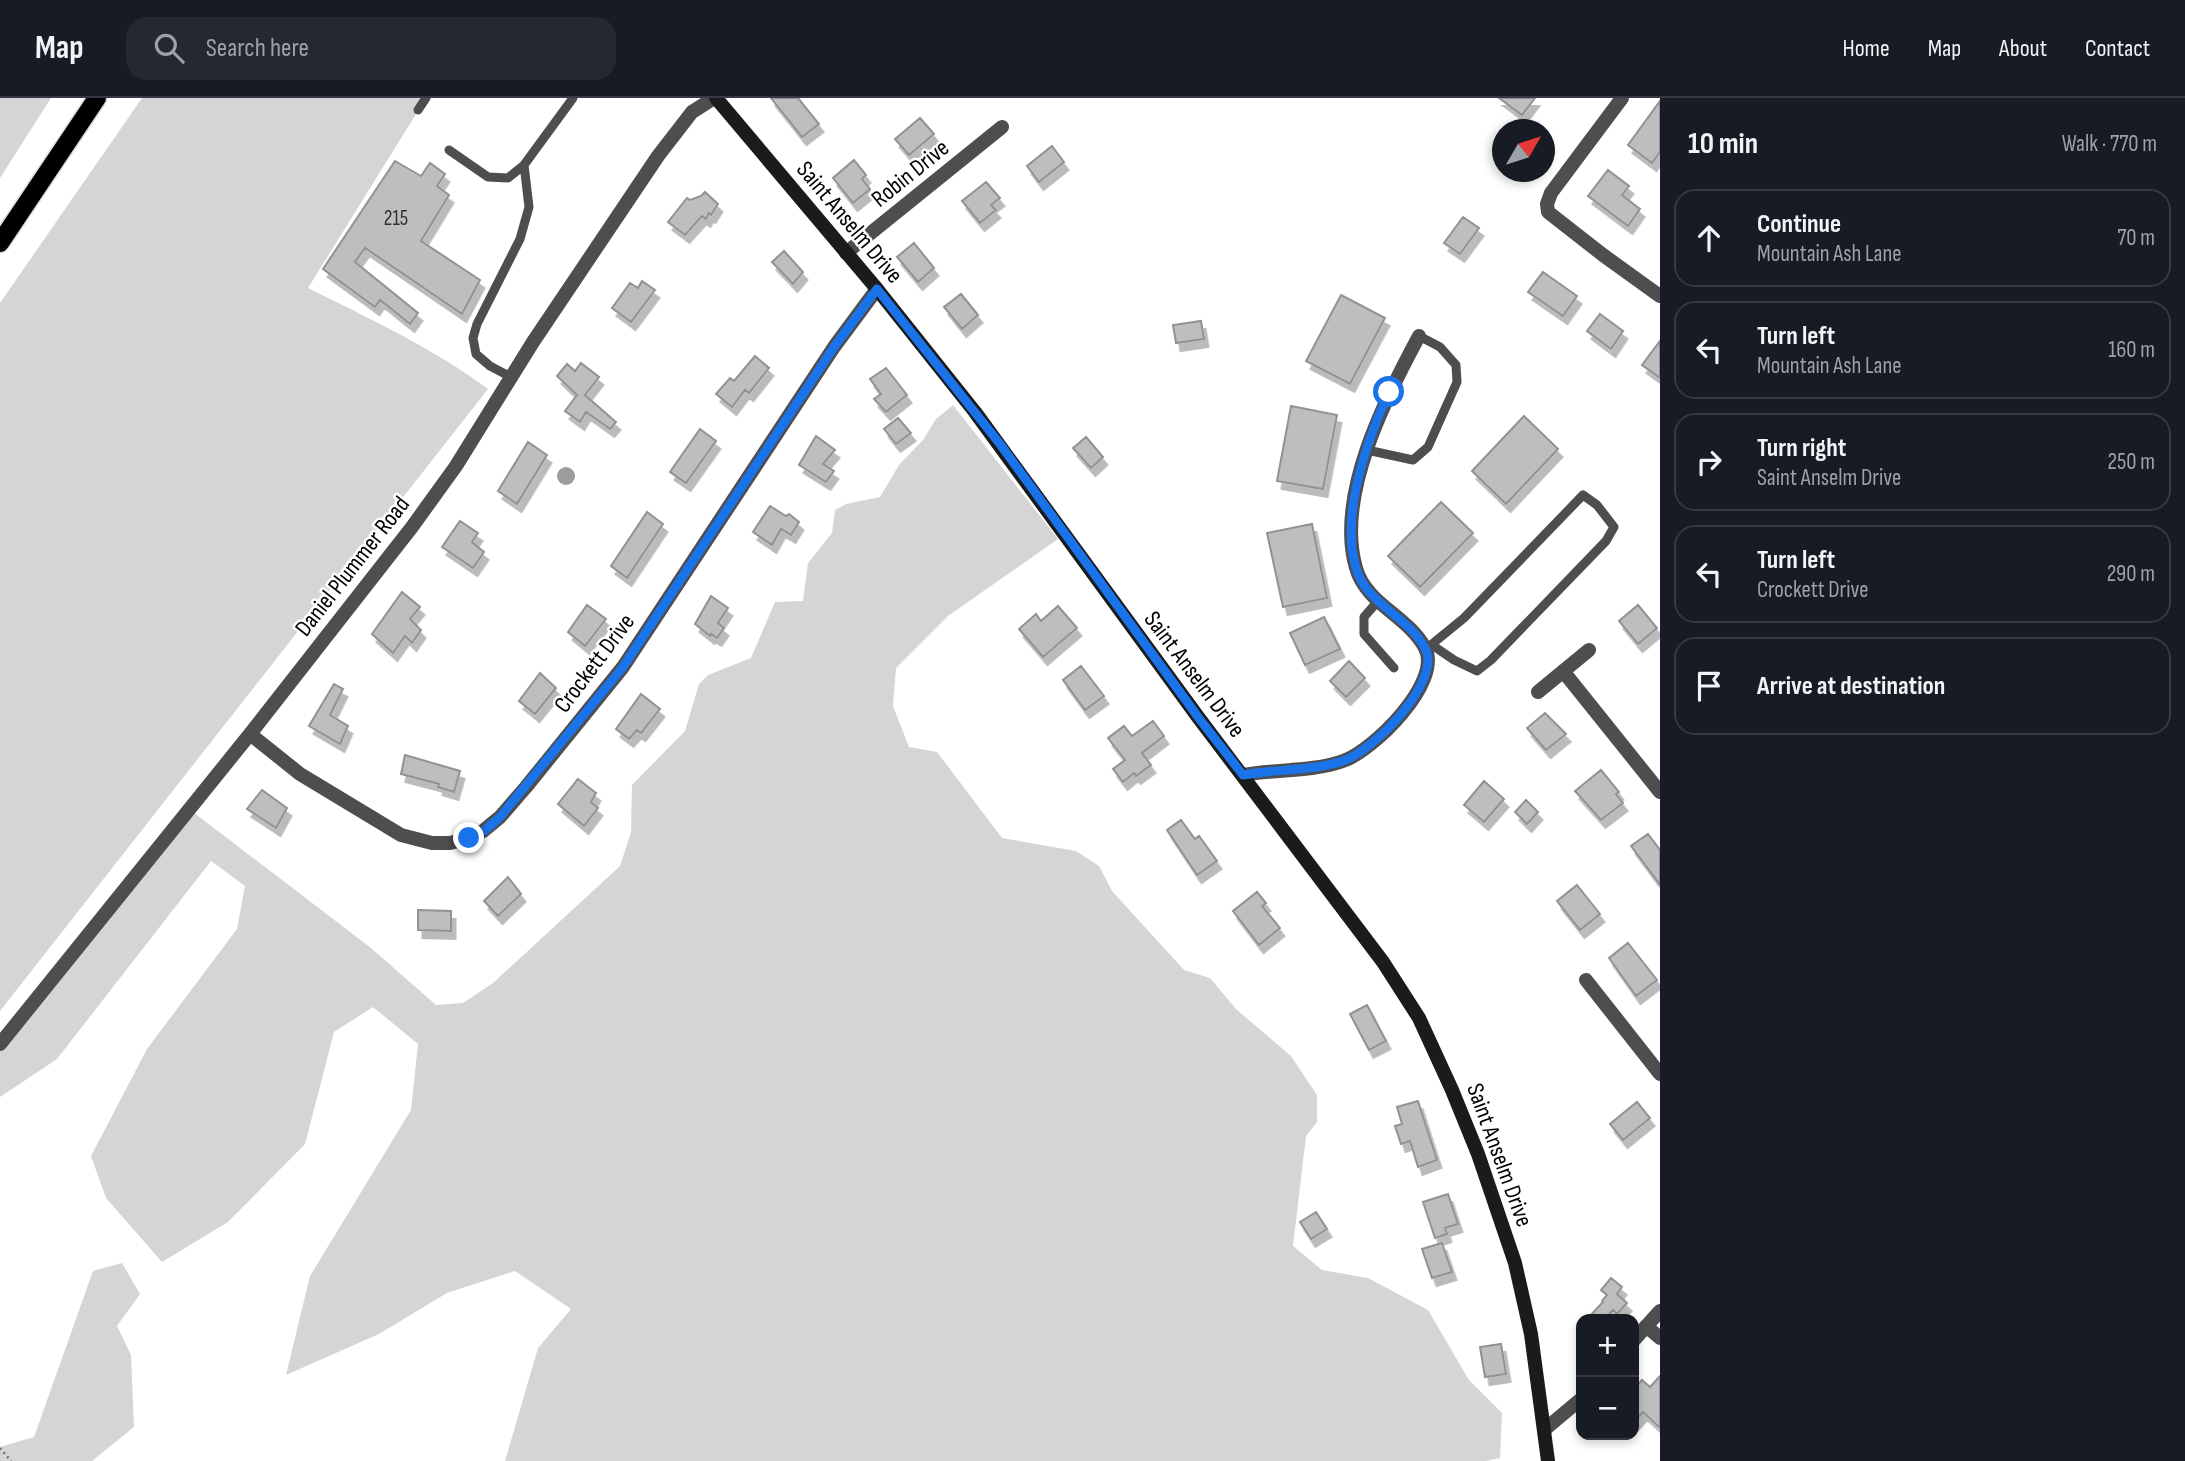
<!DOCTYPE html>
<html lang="en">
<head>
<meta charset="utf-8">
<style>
	:root { --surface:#171b24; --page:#242831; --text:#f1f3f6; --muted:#9ea1a6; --line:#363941 }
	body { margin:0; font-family:"Sofia Sans Condensed",sans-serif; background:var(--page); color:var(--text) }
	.controls { position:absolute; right:21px; bottom:21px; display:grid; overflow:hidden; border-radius:14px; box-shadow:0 4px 10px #0003 }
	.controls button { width:63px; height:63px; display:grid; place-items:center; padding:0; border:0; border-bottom:2px solid var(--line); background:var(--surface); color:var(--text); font:35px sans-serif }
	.compass { position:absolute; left:1492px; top:21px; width:63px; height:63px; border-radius:50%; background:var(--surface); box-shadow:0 4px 10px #0003; rotate:51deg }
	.stop { position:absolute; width:21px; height:21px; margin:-16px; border:5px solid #1a73e8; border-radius:50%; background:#fff }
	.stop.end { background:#1a73e8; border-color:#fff; box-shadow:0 2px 7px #0008 }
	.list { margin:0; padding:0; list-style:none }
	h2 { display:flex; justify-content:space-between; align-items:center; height:91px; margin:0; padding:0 28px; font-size:30px }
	h2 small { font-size:23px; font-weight:400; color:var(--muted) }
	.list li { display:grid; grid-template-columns:46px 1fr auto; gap:21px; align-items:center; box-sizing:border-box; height:98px; margin:0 14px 14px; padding:0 14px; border:2px solid var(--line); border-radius:21px }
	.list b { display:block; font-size:26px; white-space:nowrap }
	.list p { margin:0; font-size:23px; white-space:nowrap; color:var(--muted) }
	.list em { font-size:23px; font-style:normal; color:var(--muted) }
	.icon { flex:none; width:38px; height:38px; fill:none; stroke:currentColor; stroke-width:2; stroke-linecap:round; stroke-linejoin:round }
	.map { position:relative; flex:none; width:1660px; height:1363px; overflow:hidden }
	header { display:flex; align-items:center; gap:42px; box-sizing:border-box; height:98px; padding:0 35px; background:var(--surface); border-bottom:2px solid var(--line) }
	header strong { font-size:33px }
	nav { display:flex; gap:38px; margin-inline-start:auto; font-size:24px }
	.search { width:490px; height:63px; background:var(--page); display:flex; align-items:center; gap:18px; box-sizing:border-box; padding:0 24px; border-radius:21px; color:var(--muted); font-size:26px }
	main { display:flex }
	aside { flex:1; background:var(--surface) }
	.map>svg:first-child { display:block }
	.green { fill:#d5d5d5 }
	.water { fill:#9c9c9c }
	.building { fill:#bebebe; stroke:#929292; stroke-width:2; filter:url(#shadow) }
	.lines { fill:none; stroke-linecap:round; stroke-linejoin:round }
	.primary-casing { stroke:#dbdbdb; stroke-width:21 }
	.path { stroke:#707070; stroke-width:2.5; stroke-dasharray:2 3.5; stroke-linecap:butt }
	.lane { stroke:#4e4e4e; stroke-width:9 }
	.street { stroke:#4e4e4e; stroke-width:14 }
	.secondary { stroke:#1b1b1b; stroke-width:14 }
	.primary { stroke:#000; stroke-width:18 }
	.route { stroke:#1a73e8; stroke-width:9 }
	.labels { text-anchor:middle; stroke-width:5; stroke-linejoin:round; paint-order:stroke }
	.number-label { font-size:21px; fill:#303030 }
	.street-label { font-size:24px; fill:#000; stroke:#fff }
</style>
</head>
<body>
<header>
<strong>Map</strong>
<div class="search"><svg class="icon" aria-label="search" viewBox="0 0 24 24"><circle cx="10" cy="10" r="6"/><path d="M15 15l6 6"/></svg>Search here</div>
<nav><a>Home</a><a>Map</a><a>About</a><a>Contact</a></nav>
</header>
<main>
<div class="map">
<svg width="1660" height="1363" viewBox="0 0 1660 1363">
	<defs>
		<filter id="shadow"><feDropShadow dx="4.5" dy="8" stdDeviation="0" flood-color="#0004"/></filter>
	</defs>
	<rect width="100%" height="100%" fill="#fff"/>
	<!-- green -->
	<path class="green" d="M0 0H51L0 80Z
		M142 0H426L308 190C370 221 433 250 488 291L0 913V205Z
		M953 307 1058 441 948 518 896 570 893 608 909 649 937 654 1002 740 1076 753 1099 768 1112 793 1184 872 1210 880 1236 911 1291 958 1317 997V1024L1306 1038 1293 1148 1322 1172 1368 1180 1428 1212 1469 1282 1502 1315 1500 1360 1486 1363H505L538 1250 571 1211 515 1173 447 1195 379 1236 286 1277 310 1178 411 1012 418 946 373 909 334 934 305 1046 228 1124 162 1164 106 1100 91 1058 147 951 237 831 245 788 211 763 57 961 0 999V946L193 714 371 850 436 907 463 905 493 885 620 768 631 734 632 687 685 633 699 586 708 577 751 560 775 504 803 503 808 465 832 435 835 412 846 406 880 399 899 367 923 342 936 321Z
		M122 1165 140 1196 117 1228 131 1257 134 1329 92 1363H0V1349L34 1339 93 1173Z"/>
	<!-- water -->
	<path class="water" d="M557 378a9 9 0 1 1 18 0a9 9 0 1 1-18 0Z"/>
	<!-- building -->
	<path class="building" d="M771 0H798L819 26 802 39Z
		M1499 0H1535L1522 17Z
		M1660 3V54L1652 65 1628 47Z
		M920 20 934 36 909 57 895 41Z
		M1052 48 1064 64 1039 84 1027 68Z
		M854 62 866 77 862 81 870 91 853 105 833 80Z
		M395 63 421 78 430 65 445 76 437 88 449 97 421 143 480 182 462 216 365 150 355 164 418 215 410 226 380 202 375 209 323 171Z
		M1608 72 1629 88 1622 97 1640 111 1628 128 1588 98Z
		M986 84 1000 100 991 107 996 112 980 125 962 103Z
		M705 94 718 106 711 117 709 115 706 121 702 118 685 137 668 124 687 100 690 102 701 98Z
		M1463 119 1479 130 1460 156 1444 145Z
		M914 145 934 170 918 184 897 159Z
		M784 153 803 174 793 186 772 164Z
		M1543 174 1577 198 1563 218 1528 194Z
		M642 183 655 192 631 224 612 210 630 185 638 190Z
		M961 196 978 217 962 231 944 209Z
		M1341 197 1385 220 1350 286 1306 263Z
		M1600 216 1623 233 1611 251 1587 233Z
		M1201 223 1204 241 1176 245 1173 227Z
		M1660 243V280L1642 267Z
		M755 258 769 270 749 295 745 292 732 309 716 296 730 280 734 283Z
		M581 265 599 279 585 297 616 324 610 331 586 314 580 324 565 313 577 297 557 278 567 266 575 273Z
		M886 270 907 297 886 314 874 301 881 296 870 281Z
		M1291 308 1337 317 1323 391 1277 383Z
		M1524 318 1558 351 1506 406 1472 373Z
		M898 320 911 335 896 346 884 331Z
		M700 331 716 343 686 385 670 374Z
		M816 338 835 352 823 366 834 373 826 384 799 367Z
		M1086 339 1103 359 1091 370 1073 350Z
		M528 344 547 357 517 406 498 393Z
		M1441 404 1473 435 1420 489 1388 458Z
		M770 408 786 418 789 416 799 424 791 437 781 431 772 447 753 434Z
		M647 414 663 426 627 480 611 468Z
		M460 423 478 435 472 444 484 454 473 470 442 449Z
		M1312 426 1327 500 1283 509 1267 435Z
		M402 494 420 509 410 521 421 532 412 545 405 538 393 555 372 536Z
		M711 498 728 510 718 525 724 530 717 540 711 536 710 538 695 526Z
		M587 507 606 521 585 548 568 534Z
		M1638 507 1657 530 1638 546 1619 523Z
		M1058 508 1077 530 1043 559 1019 531 1036 516 1041 523Z
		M1324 519 1340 551 1305 567 1290 535Z
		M1349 563 1365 580 1346 599 1330 583Z
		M1081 568 1104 598 1085 612 1063 582Z
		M540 575 556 590 535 616 519 603Z
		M334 586 343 591 330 617 348 628 340 646 309 628Z
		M641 596 660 611 641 635 637 632 629 641 616 631Z
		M1545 615 1566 636 1546 652 1527 630Z
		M1153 623 1164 638 1142 655 1151 667 1136 678 1134 675 1123 684 1113 671 1125 662 1108 640 1124 628 1132 638Z
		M405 657 460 673 454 694 438 689 439 686 401 676Z
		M1601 672 1619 694 1616 696 1623 705 1601 722 1575 693Z
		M578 681 596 695 591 704 598 710 584 728 558 706Z
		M1484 683 1504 701 1484 724 1464 707Z
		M262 692 287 710 276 730 247 711Z
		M1526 702 1538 714 1527 726 1515 714Z
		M1181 722 1195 741 1199 738 1217 763 1197 777 1167 732Z
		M1648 736 1660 752V787L1631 748Z
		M508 779 521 796 498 818 484 803Z
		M1577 787 1600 816 1580 832 1557 803Z
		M1257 794 1266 805 1262 808 1280 830 1259 847 1233 813Z
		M418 812 451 813V833L418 832Z
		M1628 845 1657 882 1636 898 1609 860Z
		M1367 907 1386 943 1369 952 1350 916Z
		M1418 1003 1437 1062 1418 1069 1410 1043 1401 1046 1395 1028 1402 1026 1397 1009Z
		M1637 1004 1650 1020 1623 1042 1610 1026Z
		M1448 1096 1458 1126 1445 1130 1447 1136 1435 1140 1423 1104Z
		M1316 1114 1327 1131 1311 1141 1300 1124Z
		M1442 1145 1452 1174 1432 1180 1422 1151Z
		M1611 1180 1622 1189 1617 1196 1627 1205 1617 1216 1613 1212 1605 1221H1587L1603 1204 1602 1203 1607 1197 1601 1192Z
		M1501 1246 1506 1276 1485 1279 1480 1249Z
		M1660 1278V1330L1643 1314 1634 1324V1291L1642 1282 1650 1289Z"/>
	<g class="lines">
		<defs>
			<path id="primary" d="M0 145 97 0"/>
		</defs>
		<!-- primary casing -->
		<use href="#primary" class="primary-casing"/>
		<!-- path -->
		<path class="path" d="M0 1350 11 1363"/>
		<!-- lane -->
		<path class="lane" d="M418 12 426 0
			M449 52 488 79 508 80 524 67 573 0
			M511 279 490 268 476 256 473 240 477 226 520 141 529 109 524 67
			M1367 352 1413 362 1428 349 1457 284 1456 267 1440 249 1419 238
			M1378 503 1364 519V536L1394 570
			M1426 551 1464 520 1583 397 1597 407 1614 429 1606 443 1491 562 1477 573 1454 562 1432 547"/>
		<!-- street -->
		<path class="street" d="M1622 0 1551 95 1547 106 1548 114 1603 157 1660 198
			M846 155 1002 29
			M1563 573 1660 694
			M1538 594 1589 552
			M250 636 300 676 401 737 432 745H450L469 740 483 733 500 719 526 689 623 569 834 249 877 191
			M1243 677C1276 671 1312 674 1343 663 1373 653 1443 584 1425 550 1408 518 1366 506 1356 470 1335 398 1386 299 1419 238
			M1586 882 1660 976
			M0 946 250 636 412 429 456 368 533 244 658 58 692 14 714 0
			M1646 1228 1660 1240
			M1634 1242 1660 1213
			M1544 1332 1581 1301"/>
		<!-- secondary -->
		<path class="secondary" d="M716 0 877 191 975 314 1198 619 1383 864 1419 920 1452 992 1478 1056 1515 1165 1531 1236 1548 1363"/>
		<!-- primary -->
		<use href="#primary" class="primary"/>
	</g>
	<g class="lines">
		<!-- route -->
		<path class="route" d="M469 740 484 733 500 719 623 569 834 249 877 191 1000 346 1198 619 1243 677C1276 671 1312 673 1343 663 1373 653 1443 583 1425 550 1408 518 1366 506 1356 470 1340 416 1367 343 1389 294"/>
	</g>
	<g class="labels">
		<!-- number labels -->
		<g class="number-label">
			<text x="396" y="127">215</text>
		</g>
		<!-- street labels -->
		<g class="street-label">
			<text transform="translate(910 75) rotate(-39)" y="8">Robin Drive</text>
			<text transform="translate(850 124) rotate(50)" y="8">Saint Anselm Drive</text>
			<text transform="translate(352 468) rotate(-52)" y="8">Daniel Plummer Road</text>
			<text transform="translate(594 565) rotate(-53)" y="8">Crockett Drive</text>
			<text transform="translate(1195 576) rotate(53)" y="8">Saint Anselm Drive</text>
			<text transform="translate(1500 1057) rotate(70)" y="8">Saint Anselm Drive</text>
		</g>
	</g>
</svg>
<div class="controls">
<button>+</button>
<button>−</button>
</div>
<svg class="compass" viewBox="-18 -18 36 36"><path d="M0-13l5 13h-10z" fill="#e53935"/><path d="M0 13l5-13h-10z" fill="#9ea1a6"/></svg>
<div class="stop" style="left:1389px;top:294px"></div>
<div class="stop end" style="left:469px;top:740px"></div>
</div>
<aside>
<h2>10 min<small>Walk · 770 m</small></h2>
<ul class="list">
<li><svg class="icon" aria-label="ahead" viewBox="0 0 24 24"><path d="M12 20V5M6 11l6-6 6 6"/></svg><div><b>Continue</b><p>Mountain Ash Lane</p></div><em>70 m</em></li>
<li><svg class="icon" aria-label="left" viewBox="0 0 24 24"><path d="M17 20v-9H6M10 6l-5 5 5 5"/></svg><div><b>Turn left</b><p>Mountain Ash Lane</p></div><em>160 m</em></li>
<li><svg class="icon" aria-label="right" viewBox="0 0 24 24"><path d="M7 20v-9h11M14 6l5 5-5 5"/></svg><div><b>Turn right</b><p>Saint Anselm Drive</p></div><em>250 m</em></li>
<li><svg class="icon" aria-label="left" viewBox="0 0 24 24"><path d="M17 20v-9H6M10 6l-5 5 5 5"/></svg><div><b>Turn left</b><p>Crockett Drive</p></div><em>290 m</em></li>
<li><svg class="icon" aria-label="arrive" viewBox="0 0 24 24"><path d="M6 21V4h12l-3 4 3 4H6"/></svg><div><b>Arrive at destination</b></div></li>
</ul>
</aside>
</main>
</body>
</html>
